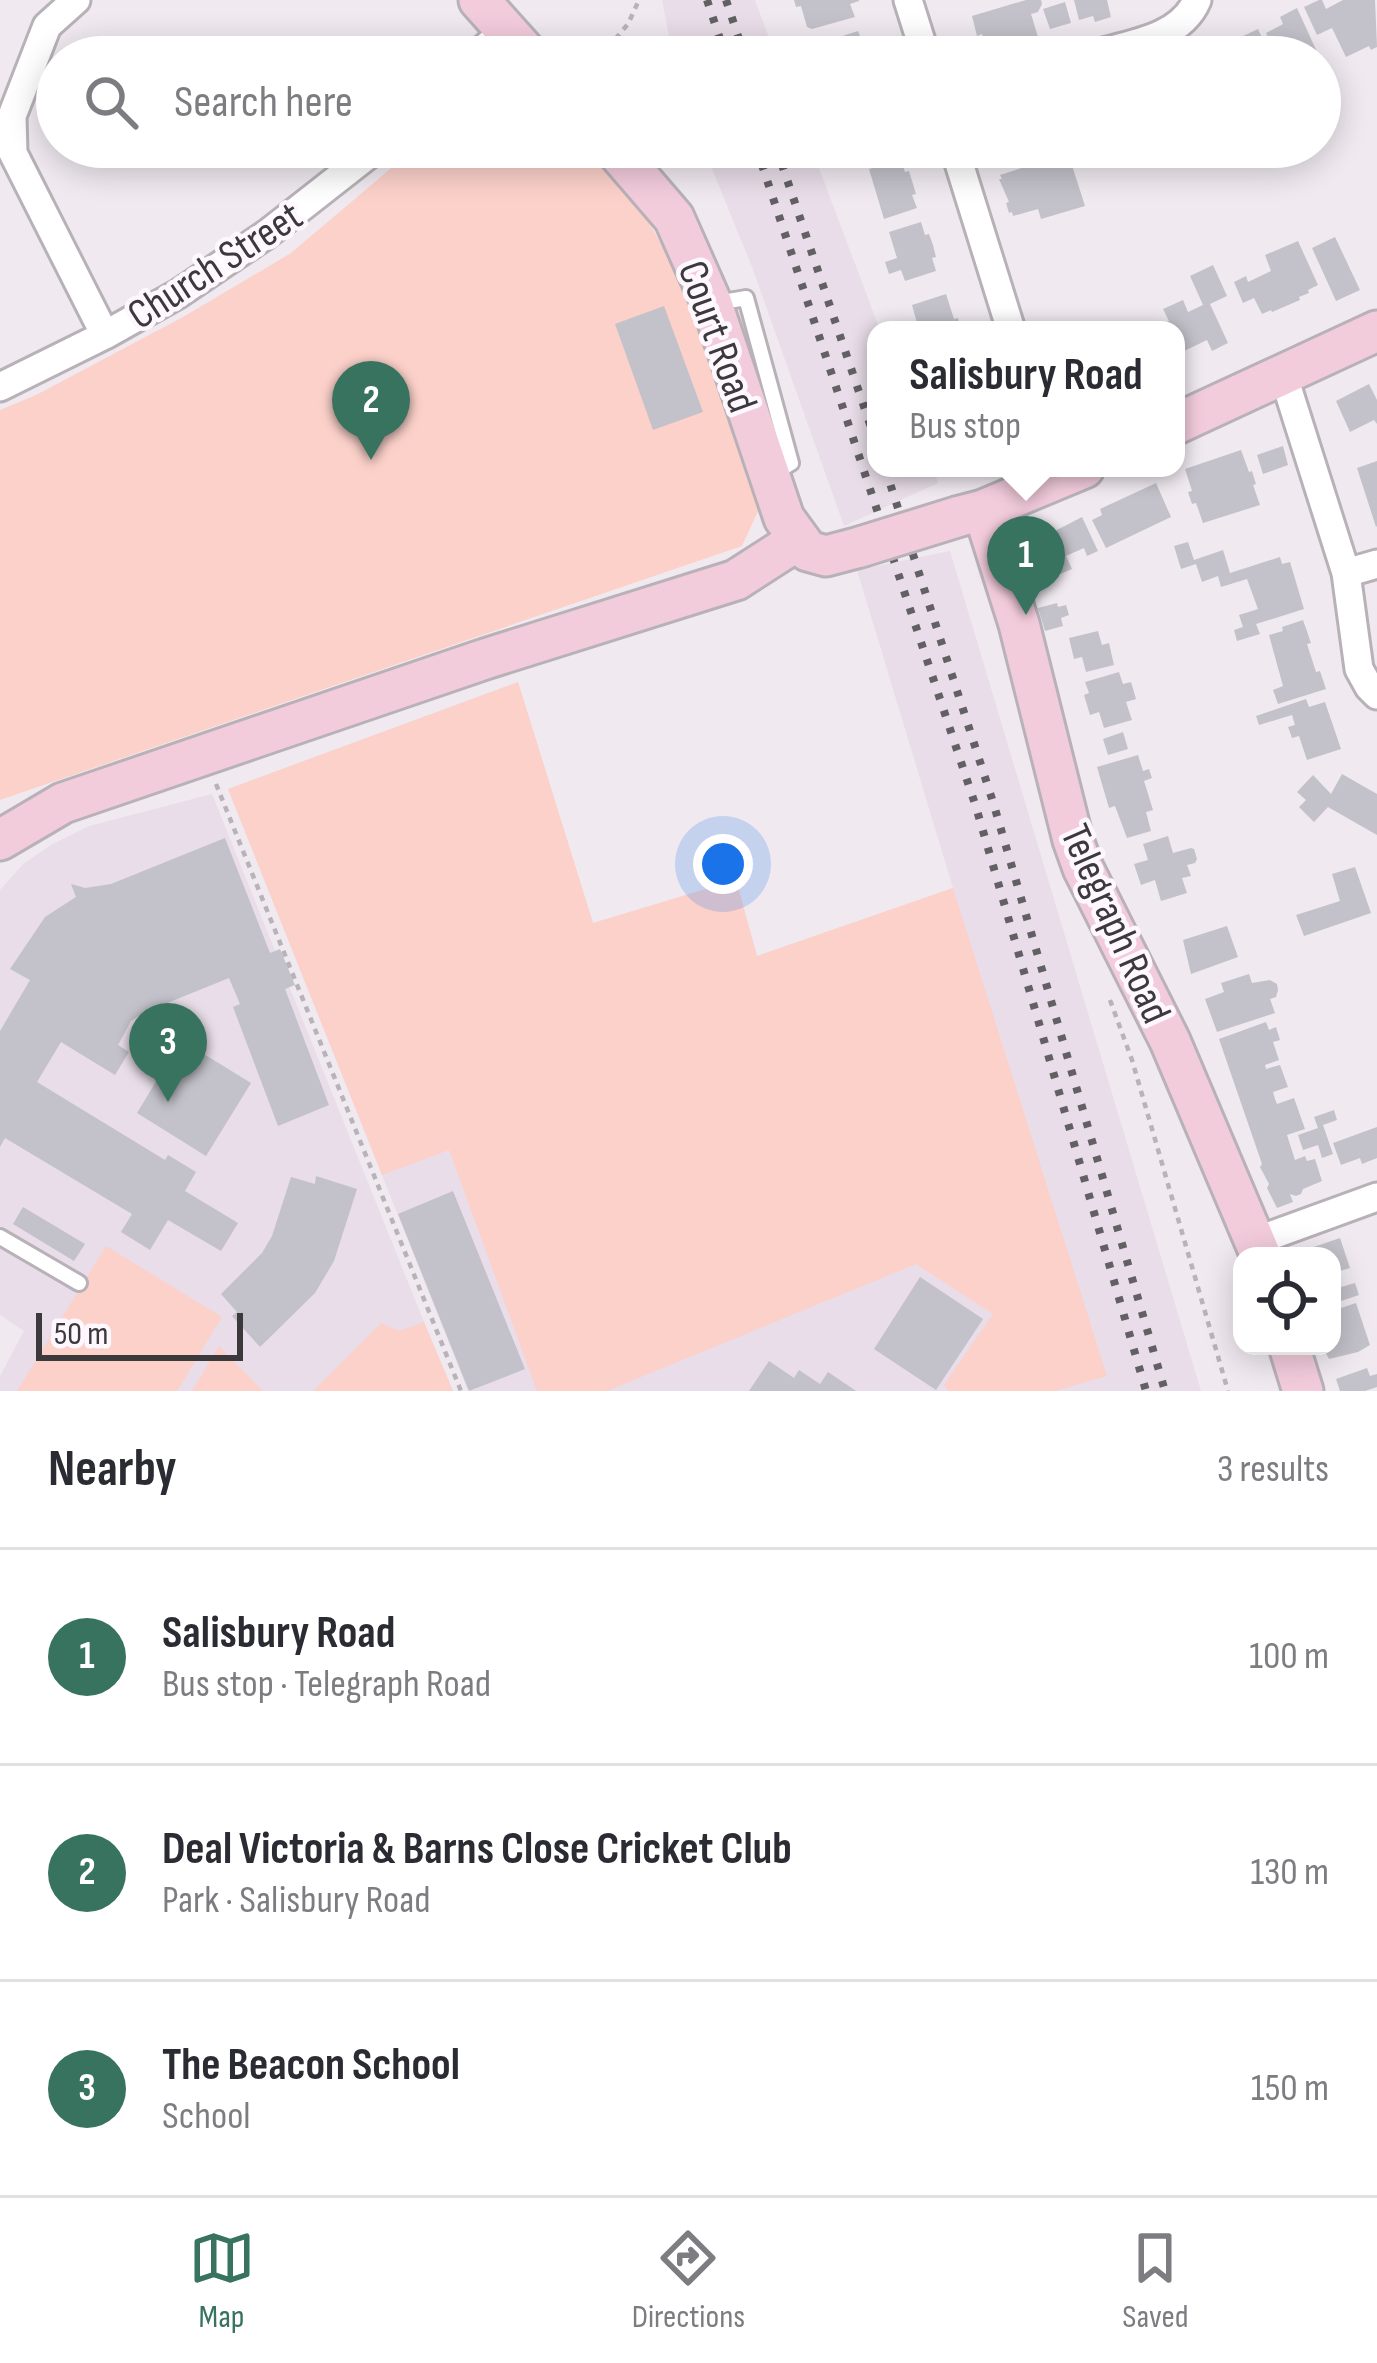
<!DOCTYPE html>
<html lang="en">
<head>
<meta charset="utf-8">
<style>
	:root { --surface:#fff; --page:#f7f7f7; --text:#2b2b33; --muted:#7c7c81; --line:#e1e1e2; --accent:#37735e }
	body { margin:0; font-family:"Sofia Sans Condensed",sans-serif; background:var(--page); color:var(--text) }
	.controls { position:absolute; right:36px; bottom:36px; display:grid; overflow:hidden; border-radius:24px; box-shadow:0 6px 30px #0003 }
	.controls button { width:108px; height:108px; display:grid; place-items:center; padding:0; border:0; border-bottom:3px solid var(--line); background:var(--surface); color:var(--text); font:60px sans-serif }
	.scale { position:absolute; left:36px; bottom:30px; width:207px; box-sizing:border-box; padding-left:12px; border:6px solid #3c393c; border-top:0; font-size:33px; line-height:42px; white-space:nowrap; color:#3c393c; -webkit-text-stroke:9px #fef7fe; paint-order:stroke }
	.you { position:absolute; left:723px; top:864px; width:42px; height:42px; margin:-30px; border:9px solid #fff; border-radius:50%; background:#1a73e8; box-shadow:0 0 0 18px #1a73e833 }
	.badge { display:grid; place-items:center; width:78px; height:78px; border-radius:50%; background:var(--accent); color:#fff; font-size:39px; font-weight:700 }
	.pin { position:absolute; translate:-50% -99px; filter:drop-shadow(0 3px 6px #0008) }
	.pin::after { content:''; position:absolute; top:63px; width:42px; height:36px; background:inherit; clip-path:polygon(0 0,100% 0,50% 100%) }
	.popup { position:absolute; left:867px; top:321px; width:318px; height:156px; box-sizing:border-box; display:grid; place-content:center; border-radius:24px; background:var(--surface); filter:drop-shadow(0 3px 9px #0005); font-size:39px; white-space:nowrap; color:var(--muted) }
	.popup b { font-size:45px; color:var(--text) }
	.popup::after { content:''; position:absolute; left:50%; top:100%; margin-left:-24px; border:24px solid transparent; border-top-color:var(--surface) }
	.list { margin:0; padding:0; list-style:none }
	h2 { display:flex; justify-content:space-between; align-items:center; height:156px; margin:0; padding:0 48px; font-size:51px }
	h2 small { font-size:39px; font-weight:400; color:var(--muted) }
	.list li { display:grid; grid-template-columns:78px 1fr auto; gap:36px; align-items:center; box-sizing:border-box; height:216px; padding:0 48px; border-top:3px solid var(--line) }
	.list b { display:block; font-size:45px; white-space:nowrap }
	.list p { margin:0; font-size:39px; white-space:nowrap; color:var(--muted) }
	.list em { font-size:39px; font-style:normal; color:var(--muted) }
	.icon { flex:none; width:66px; height:66px; fill:none; stroke:currentColor; stroke-width:2; stroke-linecap:round; stroke-linejoin:round }
	.map { position:relative; flex:none; width:1377px; height:1391px; overflow:hidden }
	.search { position:absolute; background:var(--surface); box-shadow:0 6px 30px #0003; left:36px; right:36px; top:36px; height:132px; display:flex; align-items:center; gap:30px; box-sizing:border-box; padding:0 42px; border-radius:66px; color:var(--muted); font-size:45px }
	.sheet { height:804px; background:var(--surface) }
	nav { display:flex; justify-content:space-around; align-items:center; box-sizing:border-box; height:168px; border-top:3px solid var(--line); background:var(--surface); font-size:33px; color:var(--muted) }
	nav a { display:grid; justify-items:center; gap:6px }
	nav .on { color:var(--accent) }
	.map>svg:first-child { display:block }
	.built { fill:#e8dde8 }
	.green { fill:#fcd1ca }
	.building { fill:#c3c1c9 }
	.lines { fill:none; stroke-linecap:round; stroke-linejoin:round }
	.lane-casing { stroke:#b8b2b8; stroke-width:20 }
	.street-casing { stroke:#b8b2b8; stroke-width:33 }
	.secondary-casing { stroke:#b8b2b8; stroke-width:45 }
	.path { stroke:#b8b3b8; stroke-width:4.5; stroke-dasharray:6 6; stroke-linecap:butt }
	.lane { stroke:#fff; stroke-width:14 }
	.street { stroke:#fff; stroke-width:27 }
	.secondary { stroke:#f3ccdc; stroke-width:39 }
	.rail { stroke:#636063; stroke-width:8; stroke-dasharray:6 12; stroke-linecap:butt }
	.secondary-bridge-casing { stroke:#b8b2b8; stroke-width:45; stroke-linecap:butt }
	.secondary-bridge { stroke:#f3ccdc; stroke-width:39 }
	.labels { text-anchor:middle; stroke-width:9; stroke-linejoin:round; paint-order:stroke }
	.street-label { font-size:42px; fill:#3c393c; stroke:#fef7fe }
</style>
</head>
<body>
<div class="map">
<svg width="1377" height="1391" viewBox="0 0 1377 1391">
	<rect width="100%" height="100%" fill="#f0eaf0"/>
	<!-- built -->
	<path class="built" d="M662 0H755L776 57H673Z
		M703 147H811L880 330H876V468H933L938 483 844 526 752 267Z
		M950 551 1201 1391H468L228 789 518 682 593 923 736 880 757 956 953 888 857 570Z
		M212 794 424 1322 453 1391H0V1376L24 1331 0 1315V890L23 864 51 845 89 826Z"/>
	<!-- green -->
	<path class="green" d="M416 147H598L654 231 687 290 759 509 742 546 0 800V410L36 395 183 317 291 253Z
		M518 682 593 923 736 880 757 956 953 888 1107 1376 1055 1391H949L944 1385 993 1314 916 1264 607 1391H537L449 1150 382 1175 228 789Z
		M106 1246 222 1317 177 1391H17Z
		M424 1322 453 1391H313L381 1323 399 1331Z
		M219 1346 263 1391H192Z"/>
	<!-- building -->
	<path class="building" d="M794 0H859V1L850 4 855 17 812 29 807 27 801 6 796 7Z
		M1026 0H1041L1042 4 1038 12 1031 14 1038 37 987 52 982 34 977 36 972 16Z
		M1074 0H1107L1111 17 1095 22 1093 16 1079 20Z
		M1319 0H1322L1326 9 1343 0H1375L1377 47 1371 50 1369 46 1346 57 1332 28 1317 35 1304 7Z
		M1065 2 1071 23 1050 29 1043 9Z
		M1297 8 1318 54 1320 57H1278L1266 33 1283 24 1280 17Z
		M1258 29 1271 57H1229L1225 49 1241 41 1239 38Z
		M858 31 863 44 867 43 871 57H832L827 41Z
		M993 147H1042V148L998 162 996 158H993L991 149Z
		M1068 153 1085 206 1041 219 1038 209 1013 216 1012 212 1009 213 1006 203 1009 202 999 179H1002L1000 175Z
		M901 159 905 172 909 171 916 194 912 195 917 208 884 219 869 169Z
		M921 222 925 235 929 234 933 245 936 257 932 258 936 271 905 281 901 270 889 274 885 262 897 258 889 232Z
		M1335 237 1360 290 1336 301 1312 248Z
		M1298 241 1318 285 1308 290 1309 293 1299 297 1300 300 1272 312 1271 310 1262 314 1254 298 1243 303 1234 282 1246 276 1248 282 1271 271 1265 255Z
		M1213 265 1227 296 1210 304 1228 343 1212 351 1207 340 1176 355V330H1150L1169 321 1163 309 1183 300 1188 312 1203 305 1190 276Z
		M946 294 954 319 958 318 960 327 957 330H919L912 305Z
		M664 306 703 412 653 430 615 324Z
		M1369 384 1377 400V424L1374 420 1350 432 1336 401Z
		M1283 446 1288 465 1263 474 1257 455Z
		M1241 450 1249 472 1252 471 1256 484 1253 485 1260 505 1203 523 1196 503 1192 504 1188 492 1192 491 1185 469Z
		M1377 461V526L1376 527 1357 468Z
		M1156 483 1171 517 1106 548 1092 520 1102 515 1100 509Z
		M1082 517 1098 551 1087 556 1084 548 1066 556 1072 569 1058 575 1052 562 1036 570 1026 546Z
		M1188 542 1194 560 1223 550 1230 573 1280 557 1282 564 1290 562 1304 609 1256 624 1260 634 1237 641 1234 630 1243 627 1239 615 1258 609 1247 579 1221 587 1218 576 1202 582 1196 564 1181 569 1174 546Z
		M1057 603 1058 607 1066 605 1069 615 1061 618 1063 626 1045 631 1038 608Z
		M1303 620 1311 643 1307 644 1316 672 1320 671 1326 689 1278 704 1273 690 1283 686 1269 635 1283 631 1282 627Z
		M1098 631 1102 645 1109 643 1114 665 1086 672 1082 657 1074 659 1069 638Z
		M1119 672 1123 684 1131 682 1136 699 1126 702 1132 720 1104 728 1099 712 1090 715 1084 695 1089 693 1085 682Z
		M1306 699 1309 707 1325 702 1341 749 1307 760 1299 736 1292 738 1288 727 1295 725 1292 715 1259 725 1256 716Z
		M1123 732 1128 749 1108 755 1103 739Z
		M1138 755 1143 771 1149 769 1152 778 1144 781 1153 810 1146 812 1151 831 1127 838 1115 806 1109 808 1097 767Z
		M1342 774 1377 794V835L1328 807 1314 822 1299 807 1306 800 1297 792 1313 775 1331 794Z
		M1168 836 1173 853 1191 848 1194 849 1197 859 1195 863 1187 865 1191 876 1182 878 1187 893 1161 901 1155 880 1141 885 1134 864 1148 860 1143 844Z
		M225 838 270 953 280 949 295 985 285 989 329 1105 278 1126 233 1007 240 1004 229 978 145 1012 131 1021 118 1045 129 1052 115 1075 61 1042 37 1082 165 1160 168 1155 196 1172 185 1191 238 1223 221 1251 168 1220 150 1250 121 1232 132 1214 5 1138 0 1147V1031L30 980 10 969 45 917 76 897 71 884 85 888 111 884Z
		M1355 867 1371 913 1304 936 1296 915 1340 901 1332 874Z
		M1227 926 1238 957 1191 974 1183 940Z
		M1249 974 1252 983 1270 980 1277 984 1278 990 1276 997 1270 999 1275 1013 1217 1032 1205 999 1224 992 1221 983Z
		M1266 1022 1269 1030 1276 1027 1280 1040 1273 1042 1279 1060 1265 1065 1266 1069 1280 1065 1288 1087 1273 1092 1275 1099 1277 1104 1294 1098 1305 1129 1287 1135 1295 1160 1305 1156 1307 1161 1315 1159 1322 1181 1303 1189 1301 1194 1296 1196 1290 1194 1293 1202 1277 1208 1267 1188 1269 1184 1260 1167 1262 1164 1219 1039Z
		M181 1040 251 1083 206 1156 137 1113Z
		M1334 1110 1337 1120 1323 1125 1333 1154 1322 1158 1318 1145 1303 1150 1298 1135 1318 1128 1314 1117Z
		M1377 1127V1158L1362 1164 1360 1158 1341 1165 1333 1143Z
		M316 1176 357 1189 334 1261 315 1293 260 1347 232 1316 237 1312 221 1294 262 1253 272 1236 291 1177 315 1184Z
		M453 1191 525 1369 469 1391 398 1214Z
		M23 1207 85 1244 74 1261 13 1224Z
		M1340 1238 1350 1268 1336 1272 1338 1280 1341 1287 1355 1283 1359 1295 1332 1304V1256L1290 1255Z
		M920 1277 983 1319 936 1390 874 1349Z
		M1356 1303 1370 1345 1358 1352 1329 1359 1322 1346H1332V1311Z
		M769 1361 794 1378 799 1370 820 1384 828 1372 856 1391H749Z
		M1367 1368 1370 1376 1377 1374V1387L1365 1391H1340L1336 1379Z"/>
	<g class="lines">
		<defs>
			<path id="lane" d="M717 303 746 298 791 463 771 475
				M0 1237 79 1283"/>
			<path id="street" d="M76 0 47 26 12 116 13 153 105 335
				M908 0 926 57
				M475 57 505 30
				M1085 57C1123 45 1180 41 1197 0
				M954 147 1011 330
				M1283 374 1346 573 1359 669 1369 687 1377 695
				M0 387 105 335 178 294 267 234 378 147
				M1346 573 1377 564
				M1256 1241 1377 1197"/>
			<path id="secondary" d="M479 0 530 57
				M613 147 674 218 712 304 784 518 808 551 826 556 860 547
				M1176 424 1377 331
				M983 510 1019 624 1073 840 1083 868 1170 1041 1261 1256
				M960 516 983 510 1084 468
				M0 840 63 803 485 659 736 580 798 540
				M1289 1346 1303 1391"/>
		</defs>
		<!-- lane casing -->
		<use href="#lane" class="lane-casing"/>
		<!-- street casing -->
		<use href="#street" class="street-casing"/>
		<!-- secondary casing -->
		<use href="#secondary" class="secondary-casing"/>
		<!-- path -->
		<path class="path" d="M600 57 628 24 639 0
			M216 784 461 1391
			M1110 1000 1132 1060 1228 1391"/>
		<!-- lane -->
		<use href="#lane" class="lane"/>
		<!-- street -->
		<use href="#street" class="street"/>
		<!-- secondary -->
		<use href="#secondary" class="secondary"/>
		<!-- rail -->
		<path class="rail" d="M707 0 726 57
			M726 0 745 57
			M756 147 976 807 1146 1391
			M776 147 876 442
			M885 468 993 802 1165 1391"/>
		<defs>
			<path id="secondary-bridge" d="M860 547 960 516"/>
		</defs>
		<!-- secondary-bridge casing -->
		<use href="#secondary-bridge" class="secondary-bridge-casing"/>
		<!-- secondary-bridge -->
		<use href="#secondary-bridge" class="secondary-bridge"/>
	</g>
	<g class="labels">
		<!-- street labels -->
		<g class="street-label">
			<text transform="translate(214 264) rotate(-33)" y="15">Church Street</text>
			<text transform="translate(719 336) rotate(70)" y="15">Court Road</text>
			<text transform="translate(1117 923) rotate(66)" y="15">Telegraph Road</text>
		</g>
	</g>
</svg>
<div class="controls">
<button><svg class="icon" aria-label="locate" viewBox="0 0 24 24"><circle cx="12" cy="12" r="6"/><path d="M12 2v4M12 18v4M2 12h4M18 12h4"/></svg></button>
</div>
<div class="scale">50 m</div>
<div class="you"></div>
<div class="pin badge" style="left:1026px;top:615px">1</div>
<div class="popup"><b>Salisbury Road</b>Bus stop</div>
<div class="pin badge" style="left:371px;top:460px">2</div>
<div class="pin badge" style="left:168px;top:1102px">3</div>
<div class="search"><svg class="icon" aria-label="search" viewBox="0 0 24 24"><circle cx="10" cy="10" r="6"/><path d="M15 15l6 6"/></svg>Search here</div>
</div>
<section class="sheet">
<h2>Nearby<small>3 results</small></h2>
<ul class="list">
<li><span class="badge">1</span><div><b>Salisbury Road</b><p>Bus stop · Telegraph Road</p></div><em>100 m</em></li>
<li><span class="badge">2</span><div><b>Deal Victoria &amp; Barns Close Cricket Club</b><p>Park · Salisbury Road</p></div><em>130 m</em></li>
<li><span class="badge">3</span><div><b>The Beacon School</b><p>School</p></div><em>150 m</em></li>
</ul>
</section>
<nav>
<a class="on"><svg class="icon" aria-label="map" viewBox="0 0 24 24"><path d="M3 6l6-2 6 2 6-2v14l-6 2-6-2-6 2zM9 4v14M15 6v14"/></svg>Map</a>
<a><svg class="icon" aria-label="directions" viewBox="0 0 24 24"><path d="M12 3l9 9-9 9-9-9zM9 14v-3h6M13 9l2 2-2 2"/></svg>Directions</a>
<a><svg class="icon" aria-label="saved" viewBox="0 0 24 24"><path d="M7 4h10v16l-5-4-5 4z"/></svg>Saved</a>
</nav>
</body>
</html>
